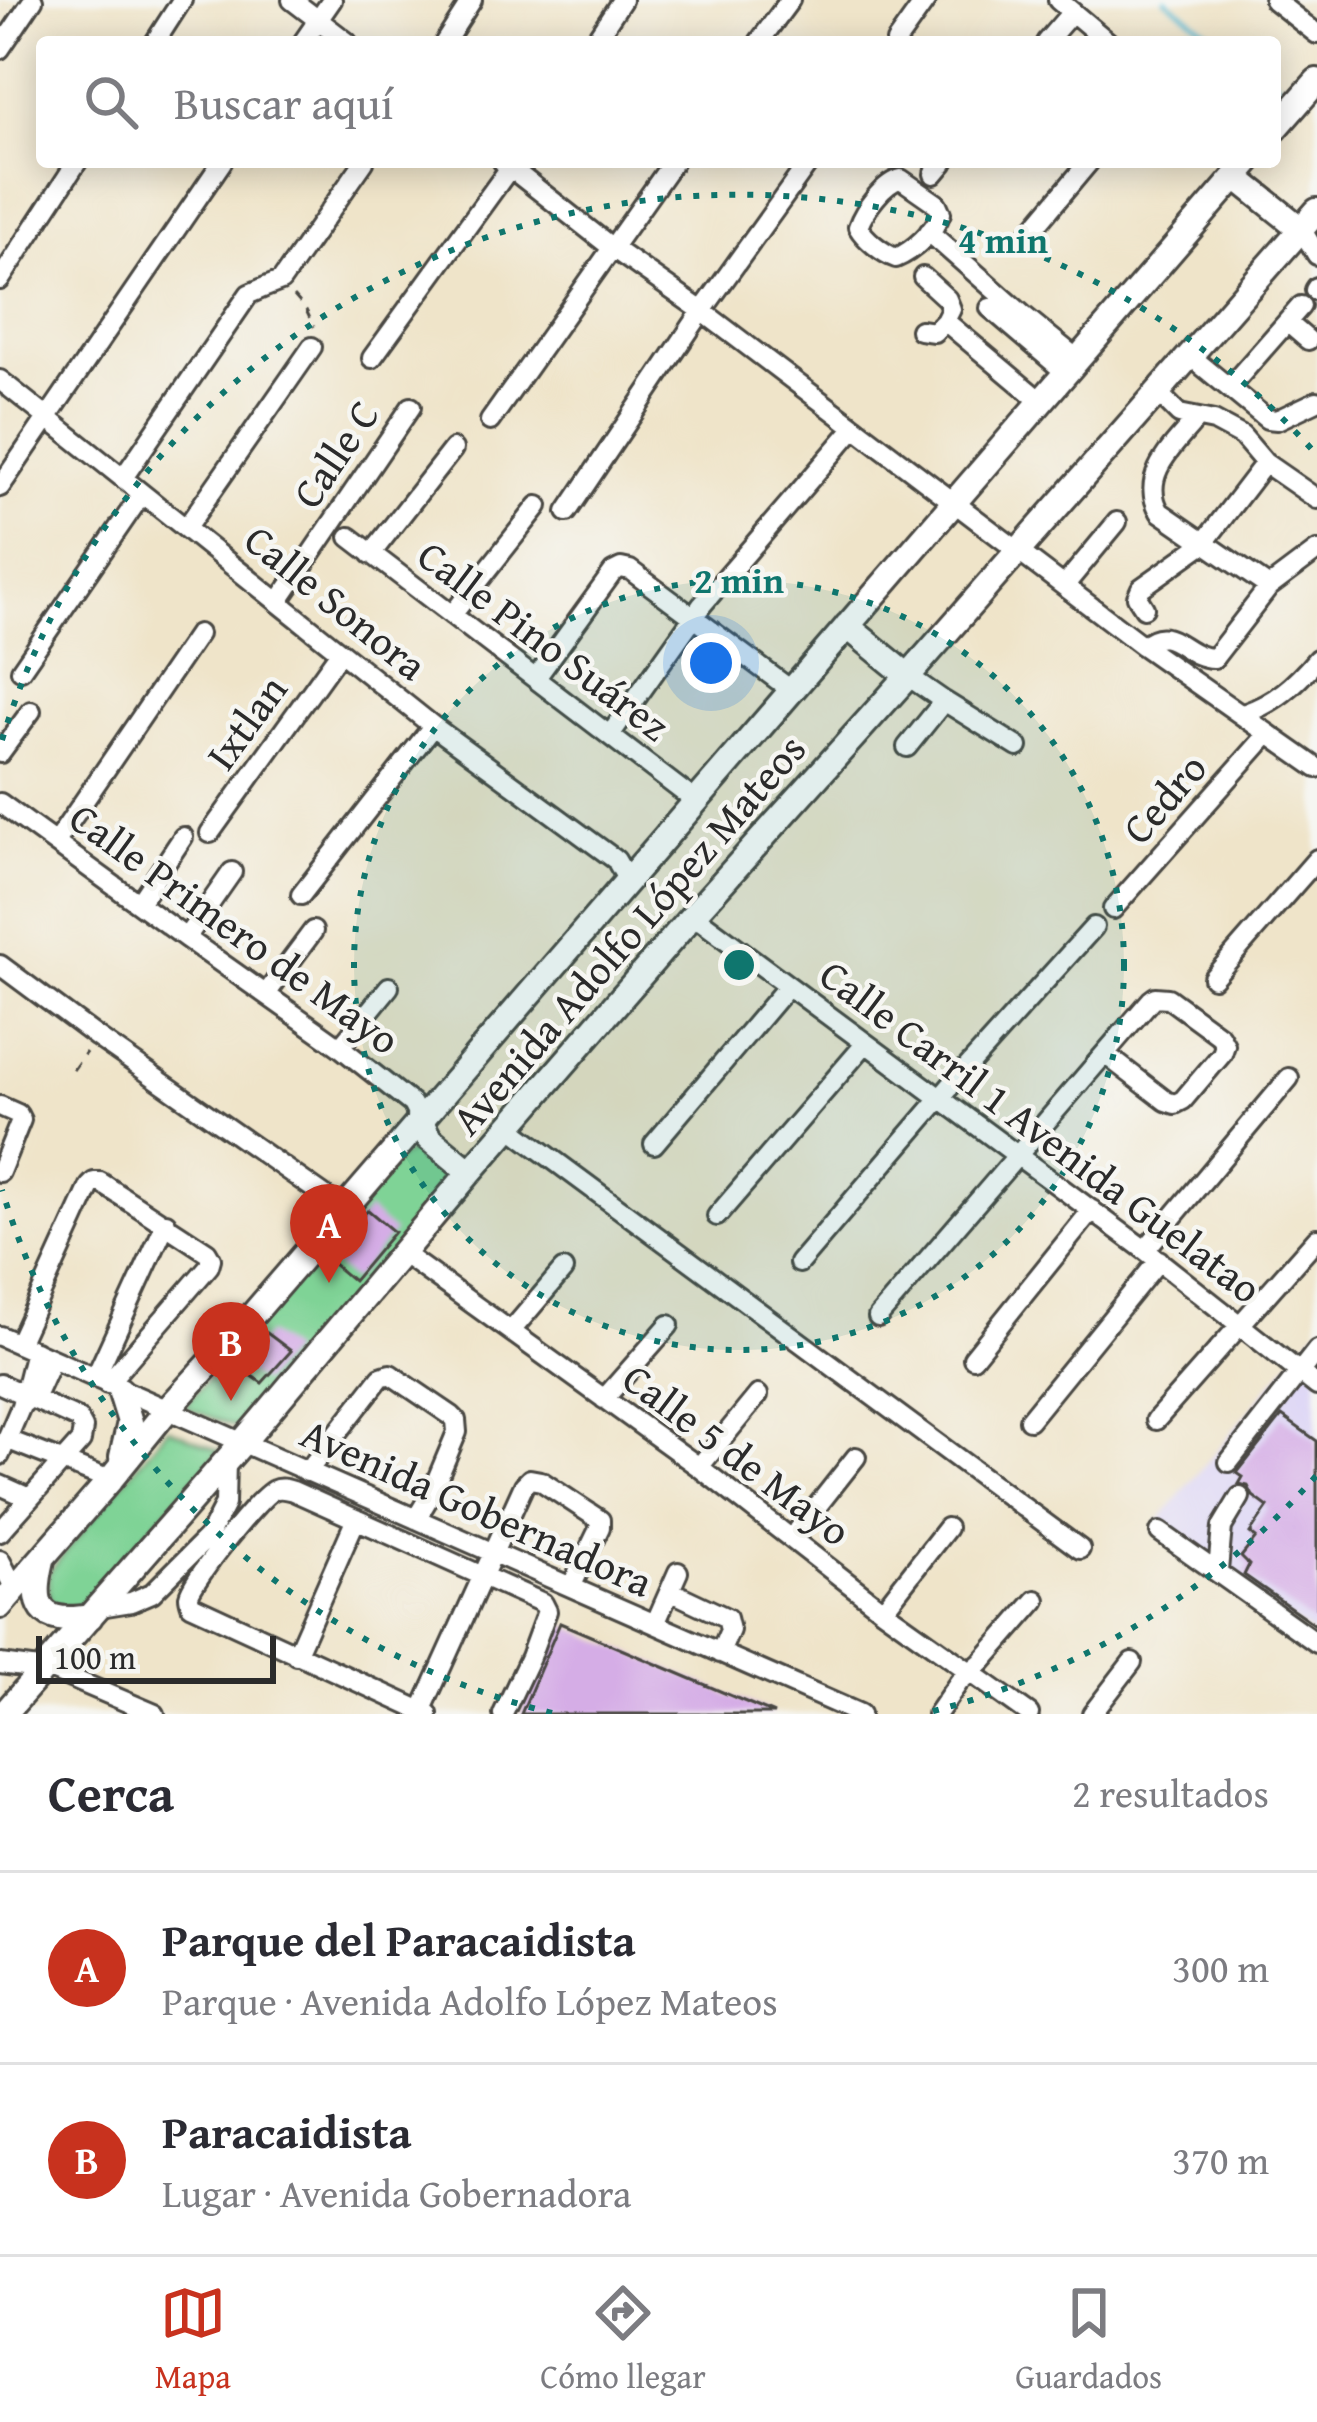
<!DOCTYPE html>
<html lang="es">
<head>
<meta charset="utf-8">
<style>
	:root { --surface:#fff; --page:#f2f2f3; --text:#2b2b33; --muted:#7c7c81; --line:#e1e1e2; --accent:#c8321e }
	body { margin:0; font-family:"Gentium Book Plus",serif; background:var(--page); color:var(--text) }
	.scale { position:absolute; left:36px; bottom:30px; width:240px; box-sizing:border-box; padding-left:12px; border:6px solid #2b2b2b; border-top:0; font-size:33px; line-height:42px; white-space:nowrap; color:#2b2b2b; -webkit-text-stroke:9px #f6f6f2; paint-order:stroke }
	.you { position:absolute; left:711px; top:663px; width:42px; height:42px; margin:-30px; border:9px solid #fff; border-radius:50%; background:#1a73e8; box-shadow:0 0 0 18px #1a73e833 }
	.badge { display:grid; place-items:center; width:78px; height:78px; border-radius:50%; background:var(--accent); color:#fff; font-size:39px; font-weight:700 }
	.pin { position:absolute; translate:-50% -99px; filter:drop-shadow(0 3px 6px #0008) }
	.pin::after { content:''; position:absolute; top:63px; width:42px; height:36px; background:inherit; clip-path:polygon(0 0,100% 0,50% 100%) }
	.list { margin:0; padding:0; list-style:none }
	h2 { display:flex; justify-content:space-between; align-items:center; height:156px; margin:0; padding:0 48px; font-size:51px }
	h2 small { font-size:39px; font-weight:400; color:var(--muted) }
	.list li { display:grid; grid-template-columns:78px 1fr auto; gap:36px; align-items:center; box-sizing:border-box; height:192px; padding:0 48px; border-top:3px solid var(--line) }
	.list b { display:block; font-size:45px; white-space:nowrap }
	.list p { margin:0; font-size:39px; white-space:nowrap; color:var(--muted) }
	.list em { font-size:39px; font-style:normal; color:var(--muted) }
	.icon { flex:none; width:66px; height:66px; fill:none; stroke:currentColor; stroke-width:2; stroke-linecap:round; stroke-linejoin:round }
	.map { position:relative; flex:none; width:1317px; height:1714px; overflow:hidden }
	.search { position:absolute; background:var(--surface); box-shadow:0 6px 30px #0003; left:36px; right:36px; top:36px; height:132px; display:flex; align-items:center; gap:30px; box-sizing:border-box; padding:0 42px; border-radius:12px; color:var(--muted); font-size:45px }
	.sheet { height:540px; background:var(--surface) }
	nav { display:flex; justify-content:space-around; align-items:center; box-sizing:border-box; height:168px; border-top:3px solid var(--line); background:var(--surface); font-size:33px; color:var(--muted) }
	nav a { display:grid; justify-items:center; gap:6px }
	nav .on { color:var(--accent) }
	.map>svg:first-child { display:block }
	.built { fill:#ddd5f6 }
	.green { fill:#7fd396; stroke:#557f60; stroke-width:3 }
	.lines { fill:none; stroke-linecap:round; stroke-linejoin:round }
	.stream { stroke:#56bcd4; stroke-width:4.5 }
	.building { fill:#d5ade6 }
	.minor-casing { stroke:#484743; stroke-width:24 }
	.major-casing { stroke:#484743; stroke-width:30 }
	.path { stroke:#484743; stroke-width:3; stroke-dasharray:9 9; stroke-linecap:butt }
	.minor { stroke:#fff; stroke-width:18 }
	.major { stroke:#fff; stroke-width:24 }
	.ring { fill:none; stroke:#0f766e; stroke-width:6; stroke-dasharray:6 12 }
	.labels { text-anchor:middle; stroke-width:9; stroke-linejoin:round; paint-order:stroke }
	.street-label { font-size:42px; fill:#2b2b2b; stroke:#f6f6f2 }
	.centre { fill:#0f766e; stroke:#f6f6f2; stroke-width:6 }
	.ring-label { font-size:36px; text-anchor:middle; font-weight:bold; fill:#0f766e; stroke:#f6f6f2; stroke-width:9; stroke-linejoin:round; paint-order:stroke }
</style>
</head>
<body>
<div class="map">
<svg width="1317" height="1714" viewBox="0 0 1317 1714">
	<rect width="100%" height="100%" fill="#f6f6f2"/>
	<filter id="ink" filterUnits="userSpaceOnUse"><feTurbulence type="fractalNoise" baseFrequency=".00833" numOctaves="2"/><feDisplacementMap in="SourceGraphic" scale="24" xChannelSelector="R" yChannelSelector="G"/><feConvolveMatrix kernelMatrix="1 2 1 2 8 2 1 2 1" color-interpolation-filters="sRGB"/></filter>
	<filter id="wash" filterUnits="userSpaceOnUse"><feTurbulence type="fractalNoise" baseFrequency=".004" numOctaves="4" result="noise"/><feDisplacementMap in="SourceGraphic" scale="48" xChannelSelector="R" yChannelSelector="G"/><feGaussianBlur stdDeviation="2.7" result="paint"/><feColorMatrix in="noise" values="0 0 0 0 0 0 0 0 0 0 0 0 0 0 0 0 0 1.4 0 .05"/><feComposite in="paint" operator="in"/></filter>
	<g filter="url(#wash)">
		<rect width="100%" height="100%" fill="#efe4c9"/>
		<!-- built -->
		<path class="built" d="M1317 1329V1638L1157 1523Z"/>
		<!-- green -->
		<path class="green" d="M417 1149 442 1159 452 1178 440 1201 237 1428 184 1407 399 1158Z
			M168 1428 220 1451 81 1606 61 1613 49 1597V1572Z"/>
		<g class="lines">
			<!-- stream -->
			<path class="stream" d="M1166 0 1223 42
				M1275 80 1293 93"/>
		</g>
		<g id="blocks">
			<!-- building -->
			<path class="building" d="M368 1210 394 1232 353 1281 326 1258Z
				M267 1333 291 1351 262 1383 238 1366Z
				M1282 1416 1317 1441V1626L1244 1575 1249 1565 1241 1557 1256 1538 1250 1533 1268 1507 1253 1496 1248 1486 1239 1484 1243 1477 1237 1473Z
				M560 1623 774 1714H521Z"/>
		</g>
	</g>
	<g filter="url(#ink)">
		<use href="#blocks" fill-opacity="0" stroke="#484743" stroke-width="3"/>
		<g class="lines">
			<defs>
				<path id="minor" d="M292 0 347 42
					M1058 0 1108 42
					M1274 0 1317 34
					M155 42 182 0
					M303 42 332 0
					M445 42 472 0
					M594 42 622 0
					M759 42 790 0
					M896 42 926 0
					M1046 42 1072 12
					M0 49 33 0
					M503 162 611 247 702 311 1143 646 1317 768
					M934 174 944 162
					M901 179 937 204 941 213C935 231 913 251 896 258 882 253 865 239 858 227 864 210 884 182 901 179Z
					M1302 230 1317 255
					M929 232 1023 315 1076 358
					M1027 236 1089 162
					M0 280 77 162
					M1315 290 1317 287
					M990 308 1065 372
					M945 321 1039 400
					M1287 322 1308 340
					M920 330 934 332 945 321 951 309 947 299 923 277
					M1189 355 1267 419 1277 420 1317 401
					M372 358 514 162
					M0 380 433 726 616 860 627 879
					M1229 388 1301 306
					M1157 392 1179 414 1214 421 1242 436 1265 463 1317 499
					M1197 418C1176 444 1138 475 1160 512L1269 587
					M490 421 673 162
					M123 478 249 294C260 289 270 285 281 281L364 162
					M0 487 222 162
					M567 512 702 311 809 162
					M186 528 312 347
					M350 537 694 800
					M371 554 453 449
					M1064 586 1117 522
					M279 601 411 407
					M1144 608 1137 597 1141 588 1203 544 1265 463
					M452 615 538 506
					M1143 646C1171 621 1184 659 1214 658L1269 587 1317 551
					M21 670 142 494
					M908 676 944 701 1018 747
					M536 678 613 572 621 568 630 570 791 690
					M1243 714C1275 703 1295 685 1317 659
					M610 735 702 605 855 427
					M907 747 944 701
					M0 753 31 711
					M0 803 186 938 340 1047 412 1104 419 1118
					M210 833 340 652
					M56 842 198 634
					M301 895 433 726
					M139 903 183 837
					M1113 909 1268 734
					M693 915 1145 1250 1317 1386
					M186 938 232 872
					M0 965 97 1037 343 1209
					M1213 978 1317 859
					M266 994 313 931
					M340 1047 389 987
					M0 1106 18 1114 21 1120 0 1172
					M509 1127 1080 1549
					M654 1144 787 987
					M717 1216 866 1043
					M1145 1250 1289 1078
					M402 1253 699 1467 883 1610 1029 1714
					M799 1263 953 1083 1094 927
					M878 1317 1017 1156C1061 1104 1106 1052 1151 1000L1155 997 1168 998 1220 1036 1225 1045 1222 1054 1183 1100 1175 1104 1166 1101 1105 1054
					M511 1331 563 1270
					M0 1336 860 1714
					M18 1344 90 1186 94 1182H100L207 1252 211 1259 209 1266 107 1384
					M973 1358 1092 1210
					M95 1378 166 1223
					M0 1384 78 1419 83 1428 81 1441 0 1532
					M604 1399 669 1325
					M24 1403 38 1390 52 1359
					M1029 1420 1159 1260
					M1156 1420 1317 1238
					M6 1439 110 1480
					M0 1455 21 1406 35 1351
					M1229 1462 1317 1350
					M699 1467 758 1395
					M307 1472 381 1377 390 1374 452 1416 456 1420 457 1432 431 1494 416 1519
					M0 1485 29 1498
					M1160 1532 1317 1643
					M792 1538 856 1457
					M0 1560 15 1589
					M1218 1571 1222 1527 1240 1497
					M670 1591 727 1618 730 1630 720 1653
					M100 1607 131 1602 152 1593 208 1537 225 1504 226 1460
					M883 1610 947 1528
					M655 1624 678 1572
					M296 1655 356 1519
					M0 1664 54 1671 155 1714
					M420 1714 524 1485 530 1479 541 1481 600 1520V1527L571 1587
					M428 1714 191 1605C190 1602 189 1599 189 1596 191 1582 260 1495 274 1490 280 1487 286 1489 293 1491L543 1603 547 1611 530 1657 503 1714
					M937 1714 959 1682 982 1662 1036 1600
					M1092 1714 1132 1662"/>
				<path id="major" d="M1275 129 1317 81
					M1236 177 1302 230
					M847 626 908 676
					M419 1118 429 1138 470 1172
					M120 1390 130 1422 122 1457
					M42 1560C31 1607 39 1625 90 1617
					M0 1606 110 1480 167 1410 231 1340 1248 162
					M4 1714 242 1443 470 1172 693 915 908 676 1317 211"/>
			</defs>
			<!-- minor casing -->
			<use href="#minor" class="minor-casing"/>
			<!-- major casing -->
			<use href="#major" class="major-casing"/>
			<!-- path -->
			<path class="path" d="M294 296 306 310 314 327
				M73 1070 86 1052"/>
			<!-- minor -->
			<use href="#minor" class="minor"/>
			<!-- major -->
			<use href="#major" class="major"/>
		</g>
	</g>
	<!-- distance rings -->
	<circle cx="739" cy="965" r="385" fill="#0f766e" fill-opacity=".12"/>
	<g class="ring">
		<circle cx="739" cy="965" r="385"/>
		<path d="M1316 1476A771 771 0 0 1 926 1713M552 1713A771 771 0 0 1 2 1190M2 740A771 771 0 0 1 1316 454"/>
	</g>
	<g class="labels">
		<!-- street labels -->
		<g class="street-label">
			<text transform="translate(335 454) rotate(-56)" y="15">Calle C</text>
			<text transform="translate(336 602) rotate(39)" y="15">Calle Sonora</text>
			<text transform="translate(544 640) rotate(37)" y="15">Calle Pino Suárez</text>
			<text transform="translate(246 722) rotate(-54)" y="15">Ixtlan</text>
			<text transform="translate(1164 798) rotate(-49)" y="15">Cedro</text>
			<text transform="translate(235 928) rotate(36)" y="15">Calle Primero de Mayo</text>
			<text transform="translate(628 934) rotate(-49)" y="15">Avenida Adolfo López Mateos</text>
			<text transform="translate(1041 1131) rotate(37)" y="15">Calle Carril 1 Avenida Guelatao</text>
			<text transform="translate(737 1454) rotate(37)" y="15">Calle 5 de Mayo</text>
			<text transform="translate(477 1507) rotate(24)" y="15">Avenida Gobernadora</text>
		</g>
	</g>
	<circle cx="739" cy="965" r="18" class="centre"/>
	<g class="ring-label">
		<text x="1003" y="253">4 min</text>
		<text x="739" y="593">2 min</text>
	</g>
</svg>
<div class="scale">100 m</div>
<div class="you"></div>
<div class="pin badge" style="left:329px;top:1283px">A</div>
<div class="pin badge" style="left:231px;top:1401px">B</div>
<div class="search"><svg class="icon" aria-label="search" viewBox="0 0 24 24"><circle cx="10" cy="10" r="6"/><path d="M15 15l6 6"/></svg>Buscar aquí</div>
</div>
<section class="sheet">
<h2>Cerca<small>2 resultados</small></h2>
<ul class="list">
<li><span class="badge">A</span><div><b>Parque del Paracaidista</b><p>Parque · Avenida Adolfo López Mateos</p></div><em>300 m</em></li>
<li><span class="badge">B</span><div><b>Paracaidista</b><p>Lugar · Avenida Gobernadora</p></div><em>370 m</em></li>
</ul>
</section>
<nav>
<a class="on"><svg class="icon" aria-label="map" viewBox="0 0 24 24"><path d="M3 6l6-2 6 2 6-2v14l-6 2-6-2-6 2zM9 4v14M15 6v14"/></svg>Mapa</a>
<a><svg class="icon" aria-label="directions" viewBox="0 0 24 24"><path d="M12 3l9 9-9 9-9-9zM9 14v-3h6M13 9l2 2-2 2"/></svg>Cómo llegar</a>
<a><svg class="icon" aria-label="saved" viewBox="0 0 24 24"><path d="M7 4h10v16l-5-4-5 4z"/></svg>Guardados</a>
</nav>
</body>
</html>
